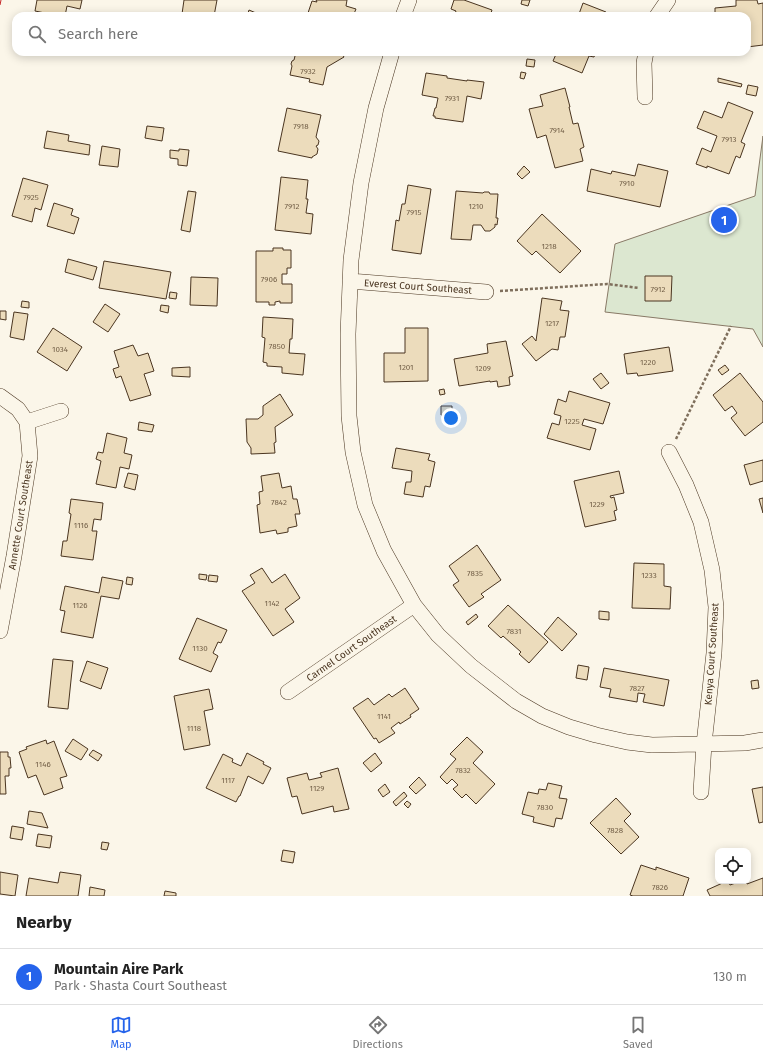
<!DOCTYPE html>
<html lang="en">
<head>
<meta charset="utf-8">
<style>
	:root { --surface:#fff; --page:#f2f2f2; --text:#222; --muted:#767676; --line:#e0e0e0; --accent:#2563eb }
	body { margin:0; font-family:"Fira Sans",sans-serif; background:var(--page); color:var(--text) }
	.controls { position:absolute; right:12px; bottom:12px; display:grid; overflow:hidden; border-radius:8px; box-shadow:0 2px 10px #0003 }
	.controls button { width:36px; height:36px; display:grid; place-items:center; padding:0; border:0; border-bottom:1px solid var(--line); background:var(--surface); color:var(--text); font:20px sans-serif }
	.you { position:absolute; left:451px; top:418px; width:14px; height:14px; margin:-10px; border:3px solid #fff; border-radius:50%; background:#1a73e8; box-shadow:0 0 0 6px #1a73e833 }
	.badge { display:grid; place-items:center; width:26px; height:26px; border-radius:50%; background:var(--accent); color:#fff; font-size:13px; font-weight:700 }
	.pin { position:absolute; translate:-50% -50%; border:2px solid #fff; box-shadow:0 1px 4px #0006 }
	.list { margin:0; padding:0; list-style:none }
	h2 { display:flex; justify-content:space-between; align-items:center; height:52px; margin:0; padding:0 16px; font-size:17px }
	h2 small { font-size:13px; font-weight:400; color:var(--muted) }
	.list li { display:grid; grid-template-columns:26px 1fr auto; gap:12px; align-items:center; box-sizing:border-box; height:56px; padding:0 16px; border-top:1px solid var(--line) }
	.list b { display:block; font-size:15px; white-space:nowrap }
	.list p { margin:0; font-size:13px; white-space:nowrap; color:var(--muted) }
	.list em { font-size:13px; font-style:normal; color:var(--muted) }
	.icon { flex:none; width:22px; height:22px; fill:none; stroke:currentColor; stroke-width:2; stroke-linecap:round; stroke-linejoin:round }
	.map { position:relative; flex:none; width:763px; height:896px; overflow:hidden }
	.search { position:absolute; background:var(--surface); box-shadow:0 2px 10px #0003; left:12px; right:12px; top:12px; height:44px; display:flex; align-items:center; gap:10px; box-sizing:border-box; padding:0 14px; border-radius:12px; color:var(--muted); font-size:15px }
	.sheet { height:108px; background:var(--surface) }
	nav { display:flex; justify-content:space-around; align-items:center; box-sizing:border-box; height:56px; border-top:1px solid var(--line); background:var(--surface); font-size:11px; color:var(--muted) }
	nav a { display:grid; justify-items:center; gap:2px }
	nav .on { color:var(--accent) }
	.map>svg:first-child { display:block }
	.green { fill:#dce7d0; stroke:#887966 }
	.building { fill:#ecdcbc; stroke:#4a3520 }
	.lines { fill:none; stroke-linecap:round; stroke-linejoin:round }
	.street-casing { stroke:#4a3520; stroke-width:16 }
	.path { stroke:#7f6f5c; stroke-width:2.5; stroke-dasharray:3 2; stroke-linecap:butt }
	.street { stroke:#fbf6e9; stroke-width:15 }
	.power { stroke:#c62828; stroke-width:1; stroke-dasharray:14 3 2 3; stroke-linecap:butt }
	.labels { text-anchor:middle; stroke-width:3; stroke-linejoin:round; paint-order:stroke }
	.number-label { font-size:8px; fill:#725f47 }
	.street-label { font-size:10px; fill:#4a3520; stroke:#fbf6e9 }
</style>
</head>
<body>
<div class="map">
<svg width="763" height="896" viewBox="0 0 763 896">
	<rect width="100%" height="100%" fill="#fbf6e9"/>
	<!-- green -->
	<path class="green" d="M763 136V347L753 329 605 312 615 244 755 196Z"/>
	<!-- building -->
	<path class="building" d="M37 0H82L80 9 67 6 65 16H45V13L35 11Z
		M184 0H217L214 16H193L182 14Z
		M316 0H347L346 6 356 9 353 16H307L312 1 317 2Z
		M454 0H464L492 10 490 16H454L456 11 451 9Z
		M522 0H530L528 6 521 4Z
		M736 0H757L758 4 763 3V45L747 47V16H715V8L736 6Z
		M583 3 606 12 605 16H575L576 13 579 14Z
		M249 10 256 13 255 16H247Z
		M296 52H341L344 57 327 67 323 85 309 82 310 79 290 75 292 66 291 64 292 61 294 60Z
		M557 52H596L594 57 589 56 582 73 553 61Z
		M527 59 535 60 534 67 526 66Z
		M521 72 526 73 524 79 520 78Z
		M426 73 447 76V78L467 81V80L484 82 481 99 467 96 463 122 435 118V116H433L435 108H436L438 98 422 95Z
		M718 78 742 84 741 87 718 82Z
		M748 85 758 87 756 96 746 94Z
		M565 88 570 107H569L573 124 578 123 584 147 580 149 583 161 555 168 546 135 537 138 529 109 543 106 540 95Z
		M728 102 753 112 741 142 745 144 740 158 736 156 729 174 707 166V168L696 164 702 148 711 152 717 136 697 128 704 111 722 118Z
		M287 108 321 115 316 137 319 141 318 145 316 146 318 149 317 154 312 157V158L278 151Z
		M147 126 164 128 162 141 145 138Z
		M47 131 69 135 68 141 90 145 89 155 44 148Z
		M102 146 120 149 118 167 99 165Z
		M179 149 189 150 187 166 178 165V159L170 158V150L179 151Z
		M638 164 668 171 660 207 587 191 591 169 611 174 612 171 635 176Z
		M524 166 530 172 522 179 517 174Z
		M281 177 308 180 306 199H308L306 213 313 214 311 234 275 230Z
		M23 178 48 185 41 210 35 208 32 222 12 216Z
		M408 185 431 189 421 254 392 250 396 220 399 221 402 204H405Z
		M188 191 196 192 190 232 181 230Z
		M456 191 483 193 484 192H489L490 194H498L496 218H498L497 225 495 224V227L490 231H485L481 225H473L471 240 451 239Z
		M54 203 73 209 71 215 79 218 74 234 47 226Z
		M542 214 581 251 560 273 536 251 532 255 517 241Z
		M273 248H283V250H291V268H287V274H282V284H292V303H280V301L275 302V305H269V302H256V251H273Z
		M68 259 97 267 93 280 65 272Z
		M104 261 171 272 166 299 99 288Z
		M645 276H672L671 301H645Z
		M191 277 218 278 217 306 190 305Z
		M170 292 177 293 176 299 169 298Z
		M542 298 562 301 560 310 569 311 565 337H560L558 350 552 349 536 361 522 344 532 336 536 341Z
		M22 301 29 302V308L21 307Z
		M105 304 120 314 108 332 93 322Z
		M161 305 169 306 168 313 160 311Z
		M0 311H6V320L0 319Z
		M14 312 28 314 24 340 10 337Z
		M263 317 293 319 292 339H290L289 353 305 354 303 375 282 373V367L267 366V363L263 362 265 338 262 337Z
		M53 328 82 347 67 371 37 352Z
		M405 328H428V381L384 382V353H405Z
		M506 341 513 376 509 377 510 385 498 387 497 381 490 382V381L459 386 454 359 488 353 487 344Z
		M133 345 138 356 148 353 154 371 144 374 151 395 130 401 121 376 116 378 113 369 119 367 114 351Z
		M669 347 673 371 638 376 637 373 627 374 624 354Z
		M725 365 729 370 722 375 718 370Z
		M190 367V377L172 376V368Z
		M601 373 609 383 601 389 593 379Z
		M740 373 763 402V422L745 436 731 418 737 413 732 406 725 411 713 395Z
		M444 389 445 394 440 395 439 390Z
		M569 391 610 403 603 424 584 419 582 425 596 429 590 450 547 438 552 423 559 425 561 416 554 414 558 399 566 402Z
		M280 394 293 415 275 427 276 442 274 443 275 453 251 454V448L247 442 246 419H258L263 415V406Z
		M441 406H452V415H441Z
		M139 422 154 425 152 432 138 430Z
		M107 433 127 438 124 453 132 455 129 469 120 467 116 488 96 484 101 461 96 459 98 452 103 453Z
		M396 448 430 454 428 460 435 462 430 487 425 486 423 497 404 494 406 482H411L412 471 392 468Z
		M763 460V481L750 485 744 465Z
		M619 471 624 493 610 496 611 498 614 497 617 510 614 511 616 520 585 527 574 481Z
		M128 473 138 475 135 490 124 487Z
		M279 473 282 488 291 486 293 499H297L300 514H295L297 526 288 528V532L277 534 276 530 260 533 257 505 260 504 259 492 263 491 261 476Z
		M763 498V513L759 499Z
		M71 499 103 503 101 520 94 519 92 531H97L93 560 61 556 63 541H67L71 514 69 513Z
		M477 545 501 580 481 594 484 597 469 607 453 585 459 581 449 566Z
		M634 563 664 564V586L671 587 670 609 632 608Z
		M262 568 272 583 285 574 300 598 285 609 294 622 273 636 242 591 255 583 250 575Z
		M199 574 207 575 206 580 199 579Z
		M209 575 218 576 217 582 208 581Z
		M102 577 123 581 119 599 101 596 93 638 61 632 65 611 60 610 65 586 99 593Z
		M127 577 133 578 132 585 126 584Z
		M508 605 548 642 529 663 519 654 521 652 503 636 501 638 488 626Z
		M599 611 609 612V620L599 619Z
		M476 614 478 617 468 625 466 622Z
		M558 617 577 634 562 651 544 634Z
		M197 618 227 630 221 643 218 642 213 653 218 656 211 672 179 659Z
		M53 659 73 661 68 709 48 707Z
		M87 661 108 668 101 689 80 681Z
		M578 665 589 667 587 680 576 678Z
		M604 668 669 680 664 706 643 702 645 694 638 693 637 702 609 697 611 689 600 687Z
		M758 680 759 688 752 689 751 681Z
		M405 688 419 709 410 715 411 717 400 724 399 722 391 728 395 733 379 743 376 738 374 739 353 708 368 698 374 705 389 694 392 697Z
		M209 689 213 709 204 711 210 745 184 750 174 696Z
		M467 737 483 752 473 763 495 784 476 804 466 794 462 798 453 789 458 785 452 779 447 784 440 777 456 759 450 754Z
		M73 739 88 749 81 760 65 751Z
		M46 740 47 744 54 741 67 776 60 778 63 788 44 795 36 775 28 778 19 752 27 749 26 747Z
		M93 750 102 755 98 761 89 755Z
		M0 752H8V757H10L11 768H9V776H5L6 794H0Z
		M247 753 264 762 263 764 271 768 263 784 248 776 240 796H239L236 802 206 788 223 754 233 759 232 762 241 766Z
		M375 753 382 763 371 772 363 763Z
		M338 768 349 809 334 812 333 806 302 814 297 796 292 797 287 778 307 773 309 780 322 777 320 773Z
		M419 777 426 785 416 794 409 787Z
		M548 783 562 786 559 798 567 799 562 819 556 818 554 827 533 822 534 817 522 814 528 792 538 794 539 789 546 790Z
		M385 784 390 792 383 797 378 790Z
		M763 787V822L759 823 752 789Z
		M404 792 407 796 396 806 393 802Z
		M616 798 631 814 624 821 639 837 621 854 590 823Z
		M407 801 411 804 408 808 404 804Z
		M29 811 42 813 48 828 27 824Z
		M12 826 24 828 22 840 10 838Z
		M38 834 52 836 50 848 36 846Z
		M102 842 109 843 107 850 101 849Z
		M283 850 295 852 293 863 281 861Z
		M641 865 656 870V867L689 878 683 896H633L630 895Z
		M0 872 18 875 15 896 0 894Z
		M60 872 81 875 78 896H26L29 878 58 883Z
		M763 878V896H710L707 890 727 881H728L730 885 741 881H746L747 884Z
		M90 887 105 890 104 896H89Z
		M165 891 176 893V896H164Z"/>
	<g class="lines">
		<defs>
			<path id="street" d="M403 16 409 0
				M657 16 668 0
				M392 52 376 108 361 183 351 260 348 334 349 416 353 452 365 505 384 551 414 605 438 635 471 666 516 701 542 716 569 727 596 735 627 742 652 745 745 743 763 740
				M645 97 644 63 646 52
				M350 281 486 292
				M0 396 18 409 27 422
				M669 452 686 485 701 522 712 570 716 607 714 653 704 744 701 792
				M0 631 14 556 30 456 27 422 61 411
				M288 692 414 605"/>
		</defs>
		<!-- street casing -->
		<use href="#street" class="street-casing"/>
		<!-- path -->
		<path class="path" d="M500 291 607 284 639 288
			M676 439 731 326"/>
		<!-- street -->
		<use href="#street" class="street"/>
		<!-- power -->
		<path class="power" d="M0 5 1 0"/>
	</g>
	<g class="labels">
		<!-- number labels -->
		<g class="number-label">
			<text x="308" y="74">7932</text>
			<text x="452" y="101">7931</text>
			<text x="301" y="129">7918</text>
			<text x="557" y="133">7914</text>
			<text x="729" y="142">7913</text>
			<text x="627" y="186">7910</text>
			<text x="31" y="200">7925</text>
			<text x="292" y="209">7912</text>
			<text x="476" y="209">1210</text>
			<text x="414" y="215">7915</text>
			<text x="549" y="249">1218</text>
			<text x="269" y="282">7906</text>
			<text x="658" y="292">7912</text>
			<text x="552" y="326">1217</text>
			<text x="277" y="349">7850</text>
			<text x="60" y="352">1034</text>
			<text x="648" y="365">1220</text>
			<text x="406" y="370">1201</text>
			<text x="483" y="371">1209</text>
			<text x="572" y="424">1225</text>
			<text x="279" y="505">7842</text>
			<text x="597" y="507">1229</text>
			<text x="81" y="528">1116</text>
			<text x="475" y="576">7835</text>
			<text x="649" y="578">1233</text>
			<text x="272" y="606">1142</text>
			<text x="80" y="608">1126</text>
			<text x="514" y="634">7831</text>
			<text x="200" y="651">1130</text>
			<text x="637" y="691">7827</text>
			<text x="384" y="719">1141</text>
			<text x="194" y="731">1118</text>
			<text x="43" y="767">1146</text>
			<text x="463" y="773">7832</text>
			<text x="228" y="783">1117</text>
			<text x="317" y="791">1129</text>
			<text x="545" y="810">7830</text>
			<text x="615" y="833">7828</text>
			<text x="660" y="890">7826</text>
		</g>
		<!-- street labels -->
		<g class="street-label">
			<text transform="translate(418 286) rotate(4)" y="4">Everest Court Southeast</text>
			<text transform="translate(20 515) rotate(-81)" y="4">Annette Court Southeast</text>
			<text transform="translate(351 648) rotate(-35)" y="4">Carmel Court Southeast</text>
			<text transform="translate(711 654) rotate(-86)" y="4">Kenya Court Southeast</text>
		</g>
	</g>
</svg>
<div class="controls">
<button><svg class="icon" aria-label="locate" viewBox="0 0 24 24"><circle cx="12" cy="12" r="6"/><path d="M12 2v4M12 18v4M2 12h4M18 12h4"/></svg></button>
</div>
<div class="you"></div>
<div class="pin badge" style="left:724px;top:220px">1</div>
<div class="search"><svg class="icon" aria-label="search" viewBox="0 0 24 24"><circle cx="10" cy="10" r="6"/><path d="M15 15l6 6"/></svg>Search here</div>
</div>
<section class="sheet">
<h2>Nearby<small></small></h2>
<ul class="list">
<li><span class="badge">1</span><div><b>Mountain Aire Park</b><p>Park · Shasta Court Southeast</p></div><em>130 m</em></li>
</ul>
</section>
<nav>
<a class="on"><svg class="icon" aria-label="map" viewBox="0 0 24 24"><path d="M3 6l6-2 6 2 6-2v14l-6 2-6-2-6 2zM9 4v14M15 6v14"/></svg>Map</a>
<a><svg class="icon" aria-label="directions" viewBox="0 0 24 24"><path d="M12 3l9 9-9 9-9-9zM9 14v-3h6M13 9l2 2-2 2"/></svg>Directions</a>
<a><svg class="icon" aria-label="saved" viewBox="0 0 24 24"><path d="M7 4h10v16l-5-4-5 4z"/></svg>Saved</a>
</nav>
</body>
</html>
